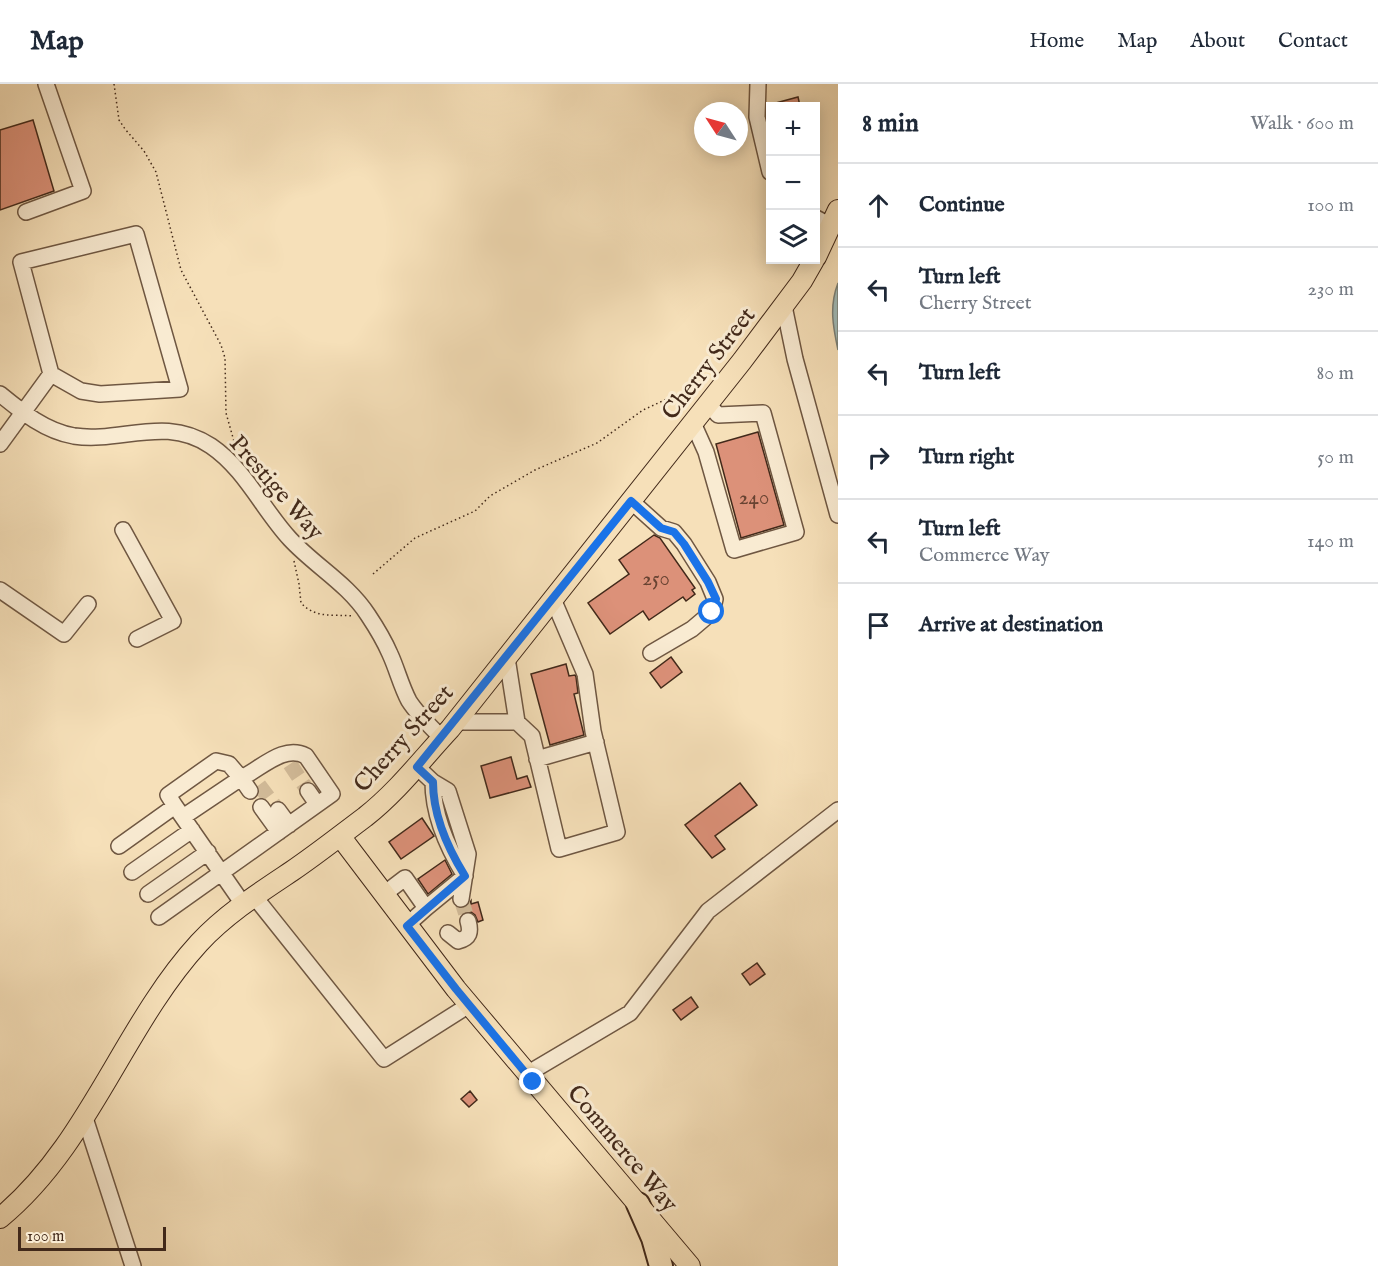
<!DOCTYPE html>
<html lang="en">
<head>
<meta charset="utf-8">
<style>
	:root { --surface:#fff; --page:#f6f6f7; --text:#1f2937; --muted:#747a83; --line:#e0e1e3 }
	body { margin:0; font-family:"IM FELL English",serif; background:var(--page); color:var(--text) }
	.controls { position:absolute; right:18px; top:18px; display:grid; overflow:hidden; border-radius:0px; box-shadow:0 3px 15px #0003 }
	.controls button { width:54px; height:54px; display:grid; place-items:center; padding:0; border:0; border-bottom:2px solid var(--line); background:var(--surface); color:var(--text); font:30px sans-serif }
	.compass { position:absolute; left:694px; top:18px; width:54px; height:54px; border-radius:50%; background:var(--surface); box-shadow:0 3px 15px #0003; rotate:306deg }
	.scale { position:absolute; left:18px; bottom:15px; width:148px; box-sizing:border-box; padding-left:6px; border:3px solid #42291a; border-top:0; font-size:16px; line-height:21px; white-space:nowrap; color:#42291a; -webkit-text-stroke:4px #f9ebd2; paint-order:stroke }
	.stop { position:absolute; width:18px; height:18px; margin:-14px; border:4px solid #1a73e8; border-radius:50%; background:#fff }
	.stop.end { background:#1a73e8; border-color:#fff; box-shadow:0 2px 6px #0008 }
	.list { margin:0; padding:0; list-style:none }
	h2 { display:flex; justify-content:space-between; align-items:center; height:78px; margin:0; padding:0 24px; font-size:26px }
	h2 small { font-size:20px; font-weight:400; color:var(--muted) }
	.list li { display:grid; grid-template-columns:39px 1fr auto; gap:18px; align-items:center; box-sizing:border-box; height:84px; padding:0 24px; border-top:2px solid var(--line) }
	.list b { display:block; font-size:22px; white-space:nowrap }
	.list p { margin:0; font-size:20px; white-space:nowrap; color:var(--muted) }
	.list em { font-size:20px; font-style:normal; color:var(--muted) }
	.icon { flex:none; width:33px; height:33px; fill:none; stroke:currentColor; stroke-width:2; stroke-linecap:round; stroke-linejoin:round }
	.map { position:relative; flex:none; width:838px; height:1182px; overflow:hidden }
	header { display:flex; align-items:center; gap:36px; box-sizing:border-box; height:84px; padding:0 30px; background:var(--surface); border-bottom:2px solid var(--line) }
	header strong { font-size:28px }
	nav { display:flex; gap:33px; margin-inline-start:auto; font-size:21px }
	main { display:flex }
	aside { flex:1; background:var(--surface) }
	.map>svg:first-child { display:block }
	.water { fill:#a0bbb9; stroke:#7a8179; stroke-width:1.5 }
	.building { fill:#dc9179; stroke:#42291a; stroke-width:1.5 }
	.lines { fill:none; stroke-linecap:round; stroke-linejoin:round }
	.minor-tunnel { stroke:#d2bb99; stroke-width:15; stroke-dasharray:15 8; stroke-linecap:butt }
	.minor-casing { stroke:#6f5742; stroke-width:18 }
	.major-casing { stroke:#42291a; stroke-width:22 }
	.highway-casing { stroke:#42291a; stroke-width:26 }
	.path { stroke:#42291a; stroke-width:1.5; stroke-dasharray:1.5 3; stroke-linecap:butt }
	.minor { stroke:#f9ebd2; stroke-width:15 }
	.major { stroke:#f6e0b9; stroke-width:20 }
	.highway { stroke:#f6e0b9; stroke-width:22 }
	.route { stroke:#1a73e8; stroke-width:8 }
	.labels { text-anchor:middle; stroke-width:6; stroke-linejoin:round; paint-order:stroke }
	.number-label { font-size:21px; fill:#684332 }
	.street-label { font-size:24px; fill:#42291a; stroke:#f9ebd2 }
</style>
</head>
<body>
<header>
<strong>Map</strong>
<nav><a>Home</a><a>Map</a><a>About</a><a>Contact</a></nav>
</header>
<main>
<div class="map">
<svg width="838" height="1182" viewBox="0 0 838 1182">
	<rect width="100%" height="100%" fill="#f6e0b9"/>
	<filter id="stains"><feTurbulence type="fractalNoise" baseFrequency=".00333" numOctaves="4"/><feColorMatrix values="0 0 0 0 .2 0 0 0 0 .09 0 0 0 0 .02 0 0 0 .5 -.17"/></filter>
	<radialGradient id="worn" r=".72"><stop offset=".6" stop-color="#630" stop-opacity="0"/><stop offset="1" stop-color="#630" stop-opacity=".3"/></radialGradient>
	<!-- water -->
	<path class="water" d="M838 199V266C833 243 829 222 838 199Z"/>
	<!-- building -->
	<path class="building" d="M798 13 800 22H773L772 20Z
		M33 36 54 107 0 126V46Z
		M758 348 784 441 741 454 716 360Z
		M654 451 660 454 695 504 692 506 695 510 686 517 683 513 649 536 643 527 610 550 588 519 629 490 619 476Z
		M671 573 682 588 661 604 650 589Z
		M566 580 569 592 575 591 576 593 578 609 574 610 584 651 550 661 531 590Z
		M511 673 517 695 527 692 531 703 490 714 481 682Z
		M740 699 757 721 715 752 725 765 712 774 685 741Z
		M422 734 434 752 401 775 389 758Z
		M445 776 452 790 428 810 418 795Z
		M471 817V820L478 818 483 836 478 838 475 831 471 828 462 829 461 825 468 822Z
		M757 879 765 890 750 901 742 890Z
		M691 913 698 923 681 936 673 926Z
		M470 1007 477 1016 469 1023 461 1015Z"/>
	<g class="lines">
		<!-- minor-tunnel -->
		<path class="minor-tunnel" d="M290 680 308 707
			M259 701 278 726
			M461 815 468 837"/>
		<defs>
			<path id="minor" d="M758 0 757 33 770 88
				M26 128 83 107 46 0
				M816 134 831 142
				M784 222 795 275 838 431
				M0 310C22 328 45 347 74 352 122 359 165 331 211 362 245 385 263 426 290 455 315 482 348 500 368 531 376 543 384 556 390 570 397 585 401 602 409 617 418 631 430 642 442 654
				M693 339 706 368 734 466 796 448 763 329 718 331 708 320
				M0 360 51 290 81 307 100 310 180 305 136 150 21 178 51 290
				M631 417 661 444 674 448 684 460 708 498 715 515 712 528 692 545 651 569
				M123 446 173 537 137 555
				M0 506 64 550 88 520
				M507 574 517 638
				M455 638H517L532 652 559 765 617 748 593 647 585 590 553 515
				M537 675 596 658
				M417 683 433 698C433 732 447 763 465 792L426 824
				M433 698 448 707 468 770 461 815
				M308 707 317 720
				M261 723 279 748
				M278 726 289 741
				M183 733 241 694 229 680 216 677 168 711 175 722 243 820
				M119 762 175 722
				M132 788 192 746
				M148 810 208 768
				M384 810 405 794 426 824 407 841
				M254 812 384 975 469 921
				M159 833 332 710 306 672C283 660 261 685 241 694L250 707
				M448 849 458 857C470 854 471 848 468 837
				M527 990 630 929 708 827 838 726
				M84 1031 133 1182"/>
			<path id="major" d="M816 173 838 126
				M340 752 456 905 690 1182
				M0 1134C89 1061 123 942 199 859 226 830 259 809 292 787 317 770 341 751 365 733 398 707 422 675 450 645L742 277 802 197 814 176"/>
			<path id="highway" d="M638 1120 653 1154 661 1182"/>
		</defs>
		<!-- minor casing -->
		<use href="#minor" class="minor-casing"/>
		<!-- major casing -->
		<use href="#major" class="major-casing"/>
		<!-- highway casing -->
		<use href="#highway" class="highway-casing"/>
		<!-- path -->
		<path class="path" d="M114 0 119 36 125 45 144 67 156 88 181 186 221 261 225 274 226 329 237 368
			M294 477 299 500 301 519C316 535 333 530 353 532
			M373 490 415 454 475 427 490 412 535 386 597 359 643 326 708 296"/>
		<!-- minor -->
		<use href="#minor" class="minor"/>
		<!-- major -->
		<use href="#major" class="major"/>
		<!-- highway -->
		<use href="#highway" class="highway"/>
	</g>
	<g class="lines">
		<!-- route -->
		<path class="route" d="M533 998 456 905 407 842 465 792C447 763 433 732 433 698L417 683 631 417 661 444 674 448 684 460 708 498 716 515 712 528"/>
	</g>
	<g class="labels">
		<!-- number labels -->
		<g class="number-label">
			<text x="754" y="420">240</text>
			<text x="656" y="501">250</text>
		</g>
		<!-- street labels -->
		<g class="street-label">
			<text transform="translate(708 279) rotate(-52)" y="8">Cherry Street</text>
			<text transform="translate(277 403) rotate(49)" y="8">Prestige Way</text>
			<text transform="translate(403 654) rotate(-48)" y="8">Cherry Street</text>
			<text transform="translate(623 1064) rotate(50)" y="8">Commerce Way</text>
		</g>
	</g>
	<rect width="100%" height="100%" filter="url(#stains)"/>
	<rect width="100%" height="100%" fill="url(#worn)"/>
</svg>
<div class="controls">
<button>+</button>
<button>−</button>
<button><svg class="icon" aria-label="layers" viewBox="0 0 24 24"><path d="M12 4l9 5-9 5-9-5zM3 14l9 5 9-5"/></svg></button>
</div>
<svg class="compass" viewBox="-18 -18 36 36"><path d="M0-13l5 13h-10z" fill="#e53935"/><path d="M0 13l5-13h-10z" fill="#747a83"/></svg>
<div class="scale">100 m</div>
<div class="stop" style="left:712px;top:528px"></div>
<div class="stop end" style="left:533px;top:998px"></div>
</div>
<aside>
<h2>8 min<small>Walk · 600 m</small></h2>
<ul class="list">
<li><svg class="icon" aria-label="ahead" viewBox="0 0 24 24"><path d="M12 20V5M6 11l6-6 6 6"/></svg><div><b>Continue</b></div><em>100 m</em></li>
<li><svg class="icon" aria-label="left" viewBox="0 0 24 24"><path d="M17 20v-9H6M10 6l-5 5 5 5"/></svg><div><b>Turn left</b><p>Cherry Street</p></div><em>230 m</em></li>
<li><svg class="icon" aria-label="left" viewBox="0 0 24 24"><path d="M17 20v-9H6M10 6l-5 5 5 5"/></svg><div><b>Turn left</b></div><em>80 m</em></li>
<li><svg class="icon" aria-label="right" viewBox="0 0 24 24"><path d="M7 20v-9h11M14 6l5 5-5 5"/></svg><div><b>Turn right</b></div><em>50 m</em></li>
<li><svg class="icon" aria-label="left" viewBox="0 0 24 24"><path d="M17 20v-9H6M10 6l-5 5 5 5"/></svg><div><b>Turn left</b><p>Commerce Way</p></div><em>140 m</em></li>
<li><svg class="icon" aria-label="arrive" viewBox="0 0 24 24"><path d="M6 21V4h12l-3 4 3 4H6"/></svg><div><b>Arrive at destination</b></div></li>
</ul>
</aside>
</main>
</body>
</html>
